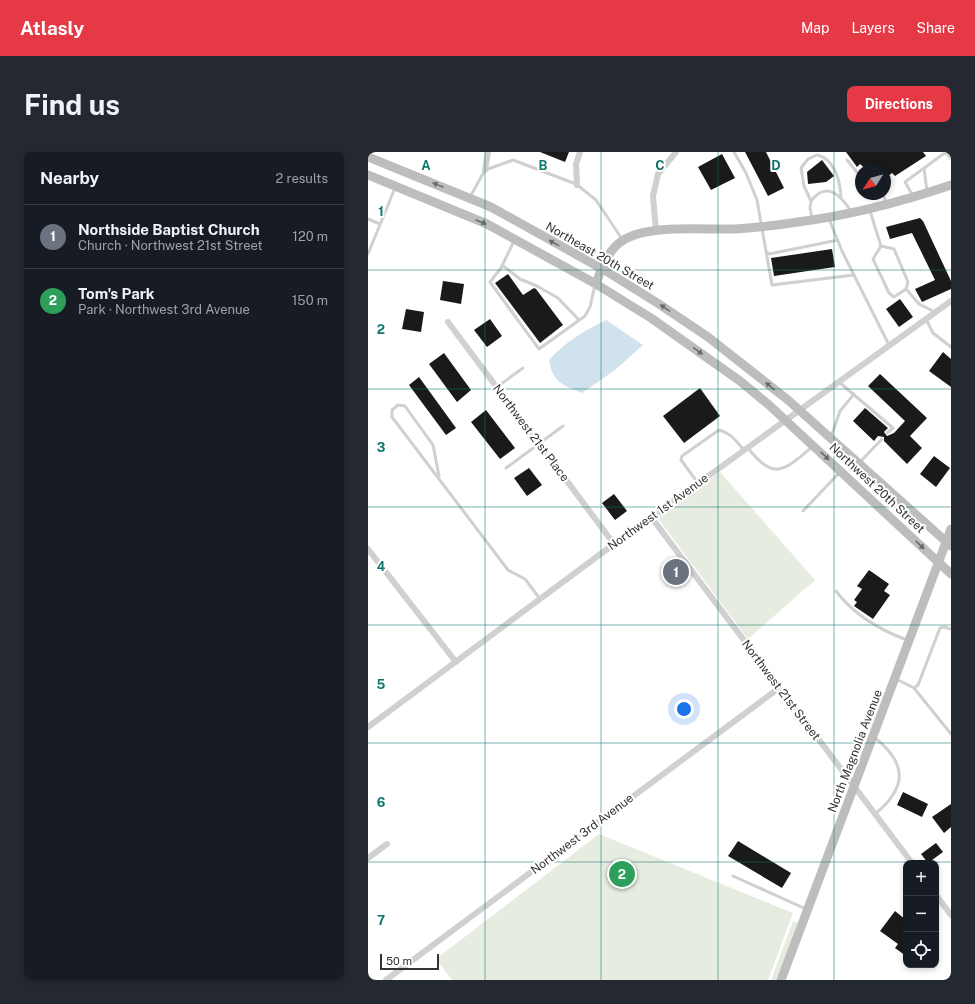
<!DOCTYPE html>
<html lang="en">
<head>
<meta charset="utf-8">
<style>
	:root { --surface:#171b24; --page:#242831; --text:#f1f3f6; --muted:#9ea1a6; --line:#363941; --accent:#e63946 }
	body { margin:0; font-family:"Public Sans",sans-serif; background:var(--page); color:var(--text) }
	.controls { position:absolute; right:12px; bottom:12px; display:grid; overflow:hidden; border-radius:8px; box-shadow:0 2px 6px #0003 }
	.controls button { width:36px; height:36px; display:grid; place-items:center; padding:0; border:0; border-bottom:1px solid var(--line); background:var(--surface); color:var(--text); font:20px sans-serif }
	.compass { position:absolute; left:487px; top:12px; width:36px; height:36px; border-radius:50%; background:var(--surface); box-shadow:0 2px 6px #0003; rotate:233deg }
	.scale { position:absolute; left:12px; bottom:10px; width:59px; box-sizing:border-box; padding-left:4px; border:2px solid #333; border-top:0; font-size:11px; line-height:14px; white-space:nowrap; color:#333; -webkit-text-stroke:3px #fff; paint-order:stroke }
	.you { position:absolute; left:316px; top:557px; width:14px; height:14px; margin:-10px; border:3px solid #fff; border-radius:50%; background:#1a73e8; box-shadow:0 0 0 6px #1a73e833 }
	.badge { display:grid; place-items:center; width:26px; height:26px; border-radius:50%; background:var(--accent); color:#fff; font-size:13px; font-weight:700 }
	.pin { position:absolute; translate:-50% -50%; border:2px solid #fff; box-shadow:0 1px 4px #0006 }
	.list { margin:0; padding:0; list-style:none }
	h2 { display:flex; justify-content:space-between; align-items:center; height:52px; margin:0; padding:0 16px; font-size:17px }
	h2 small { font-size:13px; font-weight:400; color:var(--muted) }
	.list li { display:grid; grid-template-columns:26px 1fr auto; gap:12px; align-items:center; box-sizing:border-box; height:64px; padding:0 16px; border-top:1px solid var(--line) }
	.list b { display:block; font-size:15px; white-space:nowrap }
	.list p { margin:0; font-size:13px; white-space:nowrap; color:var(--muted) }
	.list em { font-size:13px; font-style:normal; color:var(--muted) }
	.icon { flex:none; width:22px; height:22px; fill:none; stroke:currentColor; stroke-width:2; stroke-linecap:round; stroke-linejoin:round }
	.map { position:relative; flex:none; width:583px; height:828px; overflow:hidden; border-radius:8px }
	header { display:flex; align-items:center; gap:24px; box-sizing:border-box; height:56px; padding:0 20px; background:var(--accent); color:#fff }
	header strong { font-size:19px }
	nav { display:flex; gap:22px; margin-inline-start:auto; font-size:14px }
	.intro { display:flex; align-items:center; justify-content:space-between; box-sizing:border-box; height:96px; padding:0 24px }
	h1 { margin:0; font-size:28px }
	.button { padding:10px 18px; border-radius:8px; background:var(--accent); color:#fff; font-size:14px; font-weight:700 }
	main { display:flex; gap:24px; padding:0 24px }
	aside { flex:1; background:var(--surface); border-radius:8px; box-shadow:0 2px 6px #0003 }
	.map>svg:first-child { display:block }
	.green { fill:#e6ecdf }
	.water { fill:#cfe2ee }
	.building { fill:#1a1a1a }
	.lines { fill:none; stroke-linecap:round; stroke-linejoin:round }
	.lane { stroke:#d0d0d0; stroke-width:3 }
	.street { stroke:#d0d0d0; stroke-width:6 }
	.secondary { stroke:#bdbdbd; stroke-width:9 }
	.oneway { fill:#6a6a6a }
	.grid { fill:none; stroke:#0f766e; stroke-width:1; stroke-opacity:0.55 }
	.labels { text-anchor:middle; stroke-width:4; stroke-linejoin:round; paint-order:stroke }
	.street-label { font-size:12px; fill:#333; stroke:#fff }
	.grid-label { font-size:13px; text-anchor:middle; font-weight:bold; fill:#0f766e; stroke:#fff; stroke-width:4; stroke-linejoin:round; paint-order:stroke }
</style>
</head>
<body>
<header>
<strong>Atlasly</strong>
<nav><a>Map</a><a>Layers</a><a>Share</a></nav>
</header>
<div class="intro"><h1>Find us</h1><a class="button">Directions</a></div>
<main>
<aside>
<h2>Nearby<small>2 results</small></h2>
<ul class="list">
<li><span class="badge" style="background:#6b7280">1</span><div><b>Northside Baptist Church</b><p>Church · Northwest 21st Street</p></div><em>120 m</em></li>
<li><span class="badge" style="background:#2e9e5b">2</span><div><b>Tom's Park</b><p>Park · Northwest 3rd Avenue</p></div><em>150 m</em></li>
</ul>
</aside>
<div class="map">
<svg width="583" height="828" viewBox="0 0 583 828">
	<rect width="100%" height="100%" fill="#fff"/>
	<!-- green -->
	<path class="green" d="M352 320 447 428 380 487 289 365Z
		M231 682 425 761 400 828H84L68 807Z
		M425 769 430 771 408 828H403Z"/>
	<!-- water -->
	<path class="water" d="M238 168 275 193 247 218 214 241C195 233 185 231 181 208 197 190 216 179 238 168Z"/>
	<!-- building -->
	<path class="building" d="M172 0H201L197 10Z
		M377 0H398L416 36 400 44Z
		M478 0H555L558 4 527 24 524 21 517 26V18H499L492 12 489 15Z
		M354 2 367 26 343 38 330 15Z
		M454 8 466 24 458 30 440 32 439 20Z
		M552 66 555 69 583 129V137L554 150 547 137 567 128 544 81 522 87 518 75Z
		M464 97 467 115 406 124 403 106Z
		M140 122 155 143 166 136 168 137 195 173 172 191 127 131Z
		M75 129 96 132 93 152 72 148Z
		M532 147 545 165 531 175 518 157Z
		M38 157 56 160 53 180 34 177Z
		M122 167 134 184 119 195 106 178Z
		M575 200 583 207V235L561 219Z
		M76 201 103 238 89 250 61 212Z
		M512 222 559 266 542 284 554 296 539 312 516 289V285L510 284 506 289 485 269 497 256 520 276 516 280 519 284 526 281 537 269 500 234Z
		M51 225 88 276 78 283 41 233Z
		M332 236 352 264 316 291 295 264Z
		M118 258 147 296 132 307 103 270Z
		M566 304 582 316 568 335 552 322Z
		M161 316 174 333 159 344 146 326Z
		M246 342 259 359 247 368 234 351Z
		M501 418 521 432 516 439 522 443 505 467 486 454 489 450 486 448 494 437 489 434Z
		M535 640 560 652 554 665 529 653Z
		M583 652V675L576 681 564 665Z
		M370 689 423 721 414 736 360 704Z
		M568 691 575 700 560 711 553 702Z
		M527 759 538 768V804L527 796 530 792 512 779Z"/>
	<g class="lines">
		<!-- lane -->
		<path class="lane" d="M366 0 378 21 389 48 398 99 401 102 470 88
			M578 0 583 7
			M479 8 493 25
			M556 16 559 39
			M515 42 519 52
			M545 44 537 30 578 0
			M102 45 117 18 145 8 208 32 228 48 254 87
			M443 49 436 34 433 16 440 7 449 3C467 7 472 29 473 45
			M502 59 513 94 505 107 521 141 526 145 538 137 551 152 567 160
			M444 66 442 56 443 49C459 28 473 44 483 59
			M0 67 12 72
			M461 67 474 99 521 193
			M146 89 133 116 122 130 171 197 217 164 222 155 227 133
			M513 94 526 97 540 130 538 137
			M398 99 404 133 486 123
			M0 102 27 36
			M134 113 152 127 169 134 190 146 211 168
			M558 167 565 181 583 195
			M471 230 525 276 519 281
			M129 235 155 216
			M463 285 472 259 486 242
			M380 296C406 330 417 318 444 295
			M492 310 514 287
			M138 316 195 274
			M71 324 65 293 37 254 30 253 24 258V265L140 418 157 427 172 447
			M330 331 313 308 314 304 351 278C363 281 368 289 376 298
			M435 359 472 320
			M468 439C486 463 512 478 539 488
			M528 527 546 536 583 582
			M546 536 550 533 572 476 576 475 583 477
			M506 585C539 611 540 635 507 662
			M365 724 438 757"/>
		<!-- street -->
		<path class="street" d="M117 18 120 0
			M209 33 208 12 212 0
			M288 79 285 44 290 22 308 0
			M80 170 246 392
			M283 365 544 711
			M0 397 88 510
			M0 575 246 392 583 149
			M0 706 19 692
			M568 743 583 763
			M18 828 411 536"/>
		<!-- secondary -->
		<path class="secondary" d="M0 5 123 55 238 119 291 152 340 185 420 248 583 394
			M0 23 119 72 228 132 283 166 372 229 401 253 583 422
			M228 132C233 116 240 98 254 89 279 72 337 78 367 77 388 76 410 73 430 70 483 63 533 50 583 33
			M413 828 583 377"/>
	</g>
	<!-- one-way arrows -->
	<defs><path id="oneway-solid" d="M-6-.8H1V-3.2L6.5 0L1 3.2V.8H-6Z"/></defs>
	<g class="oneway">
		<use href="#oneway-solid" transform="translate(70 33) rotate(-158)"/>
		<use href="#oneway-solid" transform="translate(113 70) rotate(23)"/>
		<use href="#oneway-solid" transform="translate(186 91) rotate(-151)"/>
		<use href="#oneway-solid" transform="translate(297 156) rotate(-146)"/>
		<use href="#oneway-solid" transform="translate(330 199) rotate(36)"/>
		<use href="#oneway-solid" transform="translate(402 234) rotate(-141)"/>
		<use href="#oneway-solid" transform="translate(457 304) rotate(43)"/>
		<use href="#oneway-solid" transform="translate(552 393) rotate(43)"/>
	</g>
	<!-- grid -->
	<path class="grid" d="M117 0V828M233 0V828M350 0V828M466 0V828M0 118H583M0 237H583M0 355H583M0 473H583M0 591H583M0 710H583"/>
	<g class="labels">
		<!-- street labels -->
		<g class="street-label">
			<text transform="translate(232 104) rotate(30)" y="4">Northeast 20th Street</text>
			<text transform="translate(163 281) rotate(53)" y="4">Northwest 21st Place</text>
			<text transform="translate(509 336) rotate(43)" y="4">Northwest 20th Street</text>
			<text transform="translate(290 360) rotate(-36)" y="4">Northwest 1st Avenue</text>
			<text transform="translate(413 538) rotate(53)" y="4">Northwest 21st Street</text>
			<text transform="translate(487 599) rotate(-69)" y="4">North Magnolia Avenue</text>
			<text transform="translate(214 682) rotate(-37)" y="4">Northwest 3rd Avenue</text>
		</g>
	</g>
	<g class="grid-label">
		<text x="58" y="18">A</text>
		<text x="175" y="18">B</text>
		<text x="292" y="18">C</text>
		<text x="408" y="18">D</text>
		<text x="13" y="64">1</text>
		<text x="13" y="182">2</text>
		<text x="13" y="300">3</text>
		<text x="13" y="419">4</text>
		<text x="13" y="537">5</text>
		<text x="13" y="655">6</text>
		<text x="13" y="773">7</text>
	</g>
</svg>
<div class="controls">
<button>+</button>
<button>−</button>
<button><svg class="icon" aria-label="locate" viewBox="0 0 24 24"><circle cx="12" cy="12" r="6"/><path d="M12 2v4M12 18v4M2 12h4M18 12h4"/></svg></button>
</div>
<svg class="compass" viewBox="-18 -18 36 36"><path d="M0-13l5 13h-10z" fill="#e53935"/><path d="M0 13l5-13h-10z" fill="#9ea1a6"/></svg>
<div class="scale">50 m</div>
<div class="you"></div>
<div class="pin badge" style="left:308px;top:420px;background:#6b7280">1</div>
<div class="pin badge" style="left:254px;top:722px;background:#2e9e5b">2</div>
</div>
</main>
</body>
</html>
